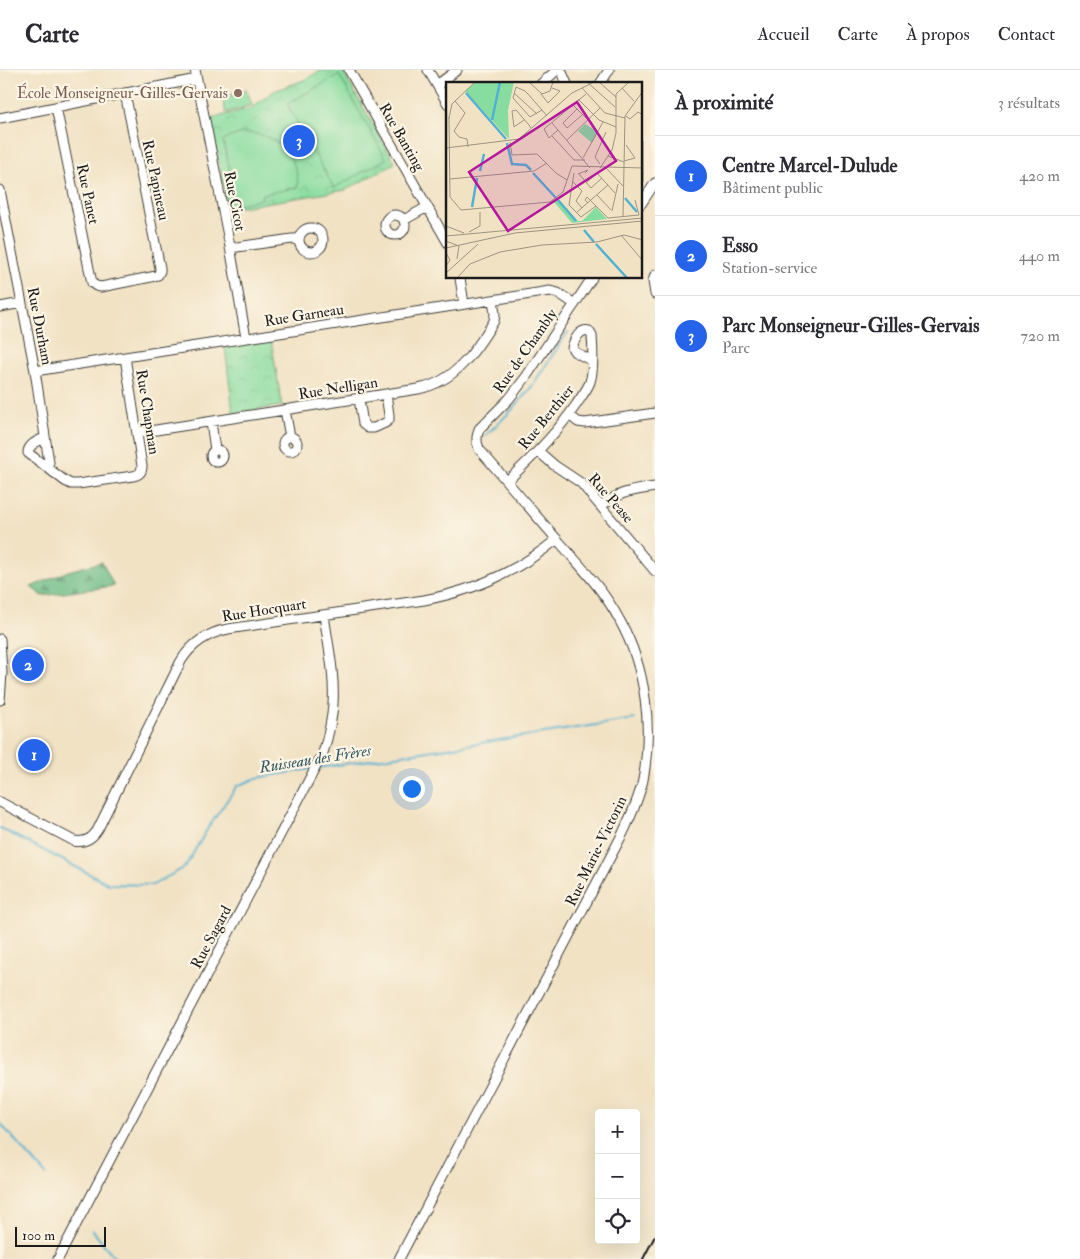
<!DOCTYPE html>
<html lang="fr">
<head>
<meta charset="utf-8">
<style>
	:root { --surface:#fff; --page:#f7f7f7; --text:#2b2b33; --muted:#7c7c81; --line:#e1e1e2; --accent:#2563eb }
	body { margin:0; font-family:"IM FELL Double Pica",serif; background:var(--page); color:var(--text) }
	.controls { position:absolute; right:15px; bottom:15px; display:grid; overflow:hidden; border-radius:5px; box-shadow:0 5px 20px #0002 }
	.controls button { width:45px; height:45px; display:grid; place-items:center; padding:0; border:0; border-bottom:1px solid var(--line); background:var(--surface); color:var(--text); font:25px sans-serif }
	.scale { position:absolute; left:15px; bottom:12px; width:91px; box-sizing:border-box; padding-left:5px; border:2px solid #1c1c1c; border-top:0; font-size:14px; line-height:18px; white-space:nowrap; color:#1c1c1c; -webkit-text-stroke:4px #fcf5e5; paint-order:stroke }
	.you { position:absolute; left:411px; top:718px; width:18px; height:18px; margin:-12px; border:4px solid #fff; border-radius:50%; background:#1a73e8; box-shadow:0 0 0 8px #1a73e833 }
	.badge { display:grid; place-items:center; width:32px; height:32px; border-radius:50%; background:var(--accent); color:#fff; font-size:16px; font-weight:700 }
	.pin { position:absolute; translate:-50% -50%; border:2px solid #fff; box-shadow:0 1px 5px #0006 }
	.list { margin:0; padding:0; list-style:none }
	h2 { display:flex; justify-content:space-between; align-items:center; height:65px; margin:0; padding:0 20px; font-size:21px }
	h2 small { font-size:16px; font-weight:400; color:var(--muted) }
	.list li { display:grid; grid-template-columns:32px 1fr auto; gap:15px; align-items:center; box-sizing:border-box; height:80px; padding:0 20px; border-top:1px solid var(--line) }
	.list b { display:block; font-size:19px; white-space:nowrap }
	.list p { margin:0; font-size:16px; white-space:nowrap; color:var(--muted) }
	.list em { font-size:16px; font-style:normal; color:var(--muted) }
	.icon { flex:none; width:28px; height:28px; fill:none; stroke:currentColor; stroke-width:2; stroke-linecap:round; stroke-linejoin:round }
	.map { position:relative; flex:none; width:655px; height:1189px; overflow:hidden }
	header { display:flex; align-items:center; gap:30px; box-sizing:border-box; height:70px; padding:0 25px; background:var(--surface); border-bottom:1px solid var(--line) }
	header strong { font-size:24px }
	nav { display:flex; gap:28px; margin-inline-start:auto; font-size:18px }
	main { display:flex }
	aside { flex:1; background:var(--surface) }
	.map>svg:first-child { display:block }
	.forest { fill:url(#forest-firs); stroke:#446c51 }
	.park { fill:url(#park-crowns); stroke:#527c5e }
	.pitch { fill:#87dc9f; stroke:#527c5e }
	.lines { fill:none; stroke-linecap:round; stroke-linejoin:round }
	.stream { stroke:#53b1d1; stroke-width:2 }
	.minor-casing { stroke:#3c3a35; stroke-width:11 }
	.minor { stroke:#fff; stroke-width:9 }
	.rail { stroke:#1c1c1c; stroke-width:2 }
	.education-dot { fill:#8d6e63; stroke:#fcf5e5; stroke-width:2 }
	.labels { text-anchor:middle; stroke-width:4.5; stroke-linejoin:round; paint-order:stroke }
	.education-label { font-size:15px; fill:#785e54; stroke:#fcf5e5; text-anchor:end }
	.street-label { font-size:15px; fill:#1c1c1c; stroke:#fcf5e5 }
	.water-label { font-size:16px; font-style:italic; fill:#325864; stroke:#fcf5e5 }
	.inset-river { fill:none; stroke:#53b1d1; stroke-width:2.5 }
	.inset-road { fill:none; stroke:#9c9381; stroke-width:1 }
	.view { fill:#b5179e; fill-opacity:0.15; stroke:#b5179e; stroke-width:2.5 }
	.inset-edge { fill:none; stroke:#1c1c1c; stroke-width:2.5 }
</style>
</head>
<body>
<header>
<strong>Carte</strong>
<nav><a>Accueil</a><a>Carte</a><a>À propos</a><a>Contact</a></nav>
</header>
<main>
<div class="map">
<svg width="655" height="1189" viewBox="0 0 655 1189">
	<defs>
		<pattern id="forest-firs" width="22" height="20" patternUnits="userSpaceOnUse" patternTransform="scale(1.25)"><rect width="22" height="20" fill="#6dbc86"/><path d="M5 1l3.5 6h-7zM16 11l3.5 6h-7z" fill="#59986d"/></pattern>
		<pattern id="park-crowns" width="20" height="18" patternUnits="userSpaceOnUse" patternTransform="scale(1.25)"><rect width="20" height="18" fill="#87dc9f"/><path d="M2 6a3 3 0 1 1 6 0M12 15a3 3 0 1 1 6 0" fill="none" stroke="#74bc88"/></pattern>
	</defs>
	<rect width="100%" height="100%" fill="#fcf5e5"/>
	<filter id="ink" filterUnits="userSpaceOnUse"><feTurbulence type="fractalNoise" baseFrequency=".02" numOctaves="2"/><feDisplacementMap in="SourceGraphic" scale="10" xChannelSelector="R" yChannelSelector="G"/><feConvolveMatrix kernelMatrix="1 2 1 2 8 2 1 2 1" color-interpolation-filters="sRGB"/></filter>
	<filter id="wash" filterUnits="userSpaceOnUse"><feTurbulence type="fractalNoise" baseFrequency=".0096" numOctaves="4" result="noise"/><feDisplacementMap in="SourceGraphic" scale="20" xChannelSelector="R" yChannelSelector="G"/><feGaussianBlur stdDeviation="1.12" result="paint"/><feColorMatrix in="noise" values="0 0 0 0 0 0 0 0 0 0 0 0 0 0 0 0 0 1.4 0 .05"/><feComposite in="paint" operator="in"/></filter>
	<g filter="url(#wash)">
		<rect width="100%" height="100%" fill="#f1e2c4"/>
		<!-- forest -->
		<path class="forest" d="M102 492 114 516 42 526 31 517 68 501Z"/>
		<!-- park -->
		<path class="park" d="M322 0H342L395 93 346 120 228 139 210 49 251 38 274 21 304 10Z
			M271 269 282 336 233 343 225 277Z"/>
		<!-- pitch -->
		<path class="pitch" d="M339 5 386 89 334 118 287 34Z
			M247 20 252 35 226 43 222 28Z
			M243 63C275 62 298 84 298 117L261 125 262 129 240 134 231 129 226 106 231 105 223 70 230 67Z"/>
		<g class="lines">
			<!-- stream -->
			<path class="stream" d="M485 366 510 342 530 319 568 262
				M318 698 635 649
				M0 758 109 814 153 815 185 797 208 758 237 716 257 708 310 699
				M0 1053 46 1105
				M92 1160 116 1189"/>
		</g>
	</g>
	<g filter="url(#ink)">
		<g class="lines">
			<defs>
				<path id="minor" d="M195 0 229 171 246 268
					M349 0 448 173
					M428 0 448 34
					M561 0 567 14
					M541 14 557 0
					M600 14 609 0
					M437 15 457 0
					M56 37 92 213 96 216 101 217 151 207 158 205 160 201V198L125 23
					M0 48 197 9
					M0 120 35 301 49 392 47 397
					M641 134 655 113
					M385 155a10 10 0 1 1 20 0a10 10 0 1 1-20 0Z
					M404 150 427 137
					M299 170a12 12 0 1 1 24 0a12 12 0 1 1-24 0Z
					M230 178 292 169H298
					M655 205 653 211 655 224
					M460 208 464 234
					M0 237 22 233
					M35 301 550 221 558 223 575 234
					M359 329 363 354 368 358H374L385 353 389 350V345L386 324
					M285 340 290 367
					M569 345 578 352 585 353 655 343
					M211 352 215 380
					M137 363 418 319C455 312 475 282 494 251L495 244 493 230
					M283 374a7 7 0 1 1 14 0a7 7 0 1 1-14 0Z
					M45 368C39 370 28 375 28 383L65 411 71 414H78L133 406C139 405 142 402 142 396L125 287
					M211 386a6 6 0 1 1 12 0a6 6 0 1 1-12 0Z
					M538 381 554 395 581 413 655 501
					M507 411C532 388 557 363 576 335 581 327 587 320 590 312 594 299 593 279 592 266L589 261C580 258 574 270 572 278L575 282 592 291
					M601 436C621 421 631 421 655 417
					M0 569 2 603 0 630
					M0 732 74 771C85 773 92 769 98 759L181 591C192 573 208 563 228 559L424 530C472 521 519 501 557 469
					M58 1189 323 683C328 667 332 651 333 634 335 604 328 574 324 545
					M399 1189 623 763C631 746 639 728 643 710 653 657 646 598 620 551 605 522 583 499 562 475 536 446 511 416 485 386L479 379 477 372V367L479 359 509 329 526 307 592 208"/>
			</defs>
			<!-- minor casing -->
			<use href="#minor" class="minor-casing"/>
			<!-- minor -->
			<use href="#minor" class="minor"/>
			<!-- rail -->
			<path class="rail" d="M643 1189 655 1166"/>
		</g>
	</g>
	<!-- markers -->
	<circle class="education-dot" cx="238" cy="23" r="5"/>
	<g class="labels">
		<!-- education labels -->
		<g class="education-label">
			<text x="228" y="28">École Monseigneur-Gilles-Gervais</text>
		</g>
		<!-- street labels -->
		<g class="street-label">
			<text transform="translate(402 67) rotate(60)" y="5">Rue Banting</text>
			<text transform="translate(156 110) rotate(78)" y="5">Rue Papineau</text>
			<text transform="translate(88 124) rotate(78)" y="5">Rue Panet</text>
			<text transform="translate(235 131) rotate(79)" y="5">Rue Cicot</text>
			<text transform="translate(304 245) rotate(-9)" y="5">Rue Garneau</text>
			<text transform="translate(40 256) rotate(79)" y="5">Rue Durham</text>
			<text transform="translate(525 281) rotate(-55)" y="5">Rue de Chambly</text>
			<text transform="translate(338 318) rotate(-9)" y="5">Rue Nelligan</text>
			<text transform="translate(148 342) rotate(81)" y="5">Rue Chapman</text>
			<text transform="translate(546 347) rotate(-51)" y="5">Rue Berthier</text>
			<text transform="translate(611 428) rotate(49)" y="5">Rue Pease</text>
			<text transform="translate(264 540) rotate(-9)" y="5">Rue Hocquart</text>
			<text transform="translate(596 781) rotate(-64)" y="5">Rue Marie-Victorin</text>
			<text transform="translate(211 867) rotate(-62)" y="5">Rue Sagard</text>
		</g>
		<!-- water labels -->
		<g class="water-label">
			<text transform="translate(315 688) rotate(-9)" y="6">Ruisseau des Frères</text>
		</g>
	</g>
	<!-- overview -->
	<g transform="translate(446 12)">
		<rect width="196" height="196" fill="#f1e2c4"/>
		<path d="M30 0H68L62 28 63 57 19 9ZM139 42 152 50 146 61 132 49ZM112 117 132 139H136L150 125 161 137 126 141 108 120Z" fill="#87dc9f"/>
		<path class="inset-river" d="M20 11 60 57M46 38 54 0M61 61 66 82 80 83 85 88M34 89 38 72M87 91 110 116M179 116 191 130M112 118 130 139M26 125 31 96M138 148 148 160M150 162 181 196"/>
		<path class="inset-road" d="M83 0 96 12 104 9 107 0M141 0 169 25M153 0 170 15M136 6 159 31 179 36M176 6 188 19M68 11 91 32M95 12 102 21 114 9 106 6M132 17 153 38 170 45M9 19 19 31 8 49 13 55 21 57 22 65M126 22 142 38M131 27 117 41 121 46 136 33M96 28 84 35 67 16 70 5 79 9 82 12 96 28 101 34M180 34 184 37 192 30 197 33M3 35 4 115 15 128 104 120 117 110 126 84 197 86M3 36 6 22 29 0M78 38 68 45 66 29 70 28 83 43 85 46M106 41 144 86M98 47 140 12M98 47 103 56 112 48M106 54 128 78H139M121 58 154 26M197 59V100M64 60 66 73 91 72 110 91 121 98M0 66 73 57 126 11 148 0M162 74 178 80M137 76 157 40M178 79 189 76 180 63M154 82 149 75 160 50M154 86 166 68 170 51V12L183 0M160 86 177 104M128 91 123 123 135 135 150 124M132 92 142 88 139 91M133 92 145 106 156 96M4 97 88 89 101 81M127 100 136 109 130 119 136 126M140 101 151 91 169 111M151 113 165 128M142 121 139 118 141 115 162 136 193 133 189 118M166 129 172 102M130 131 162 103M177 135 179 34 197 9M0 144 18 151M23 150 34 144V130M175 153 197 179M0 154 197 136M0 159 13 164 11 177M0 166 69 151 197 139M0 171 4 178 0 184M0 191 32 162M11 196 24 182 54 170 96 163 151 160 178 153 197 158"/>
		<path class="view" d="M131 20 170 79 62 149 23 90Z"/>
		<rect width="196" height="196" class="inset-edge"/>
	</g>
</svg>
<div class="controls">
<button>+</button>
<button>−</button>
<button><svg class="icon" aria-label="locate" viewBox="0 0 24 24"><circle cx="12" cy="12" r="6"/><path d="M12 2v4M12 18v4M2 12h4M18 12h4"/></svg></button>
</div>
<div class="scale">100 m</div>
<div class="you"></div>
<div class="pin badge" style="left:34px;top:685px">1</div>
<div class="pin badge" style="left:28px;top:595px">2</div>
<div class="pin badge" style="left:299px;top:71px">3</div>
</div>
<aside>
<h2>À proximité<small>3 résultats</small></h2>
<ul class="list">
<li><span class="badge">1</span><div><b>Centre Marcel-Dulude</b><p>Bâtiment public</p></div><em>420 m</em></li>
<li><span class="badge">2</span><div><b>Esso</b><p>Station-service</p></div><em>440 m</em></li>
<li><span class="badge">3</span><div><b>Parc Monseigneur-Gilles-Gervais</b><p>Parc</p></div><em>720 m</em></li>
</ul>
</aside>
</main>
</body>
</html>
